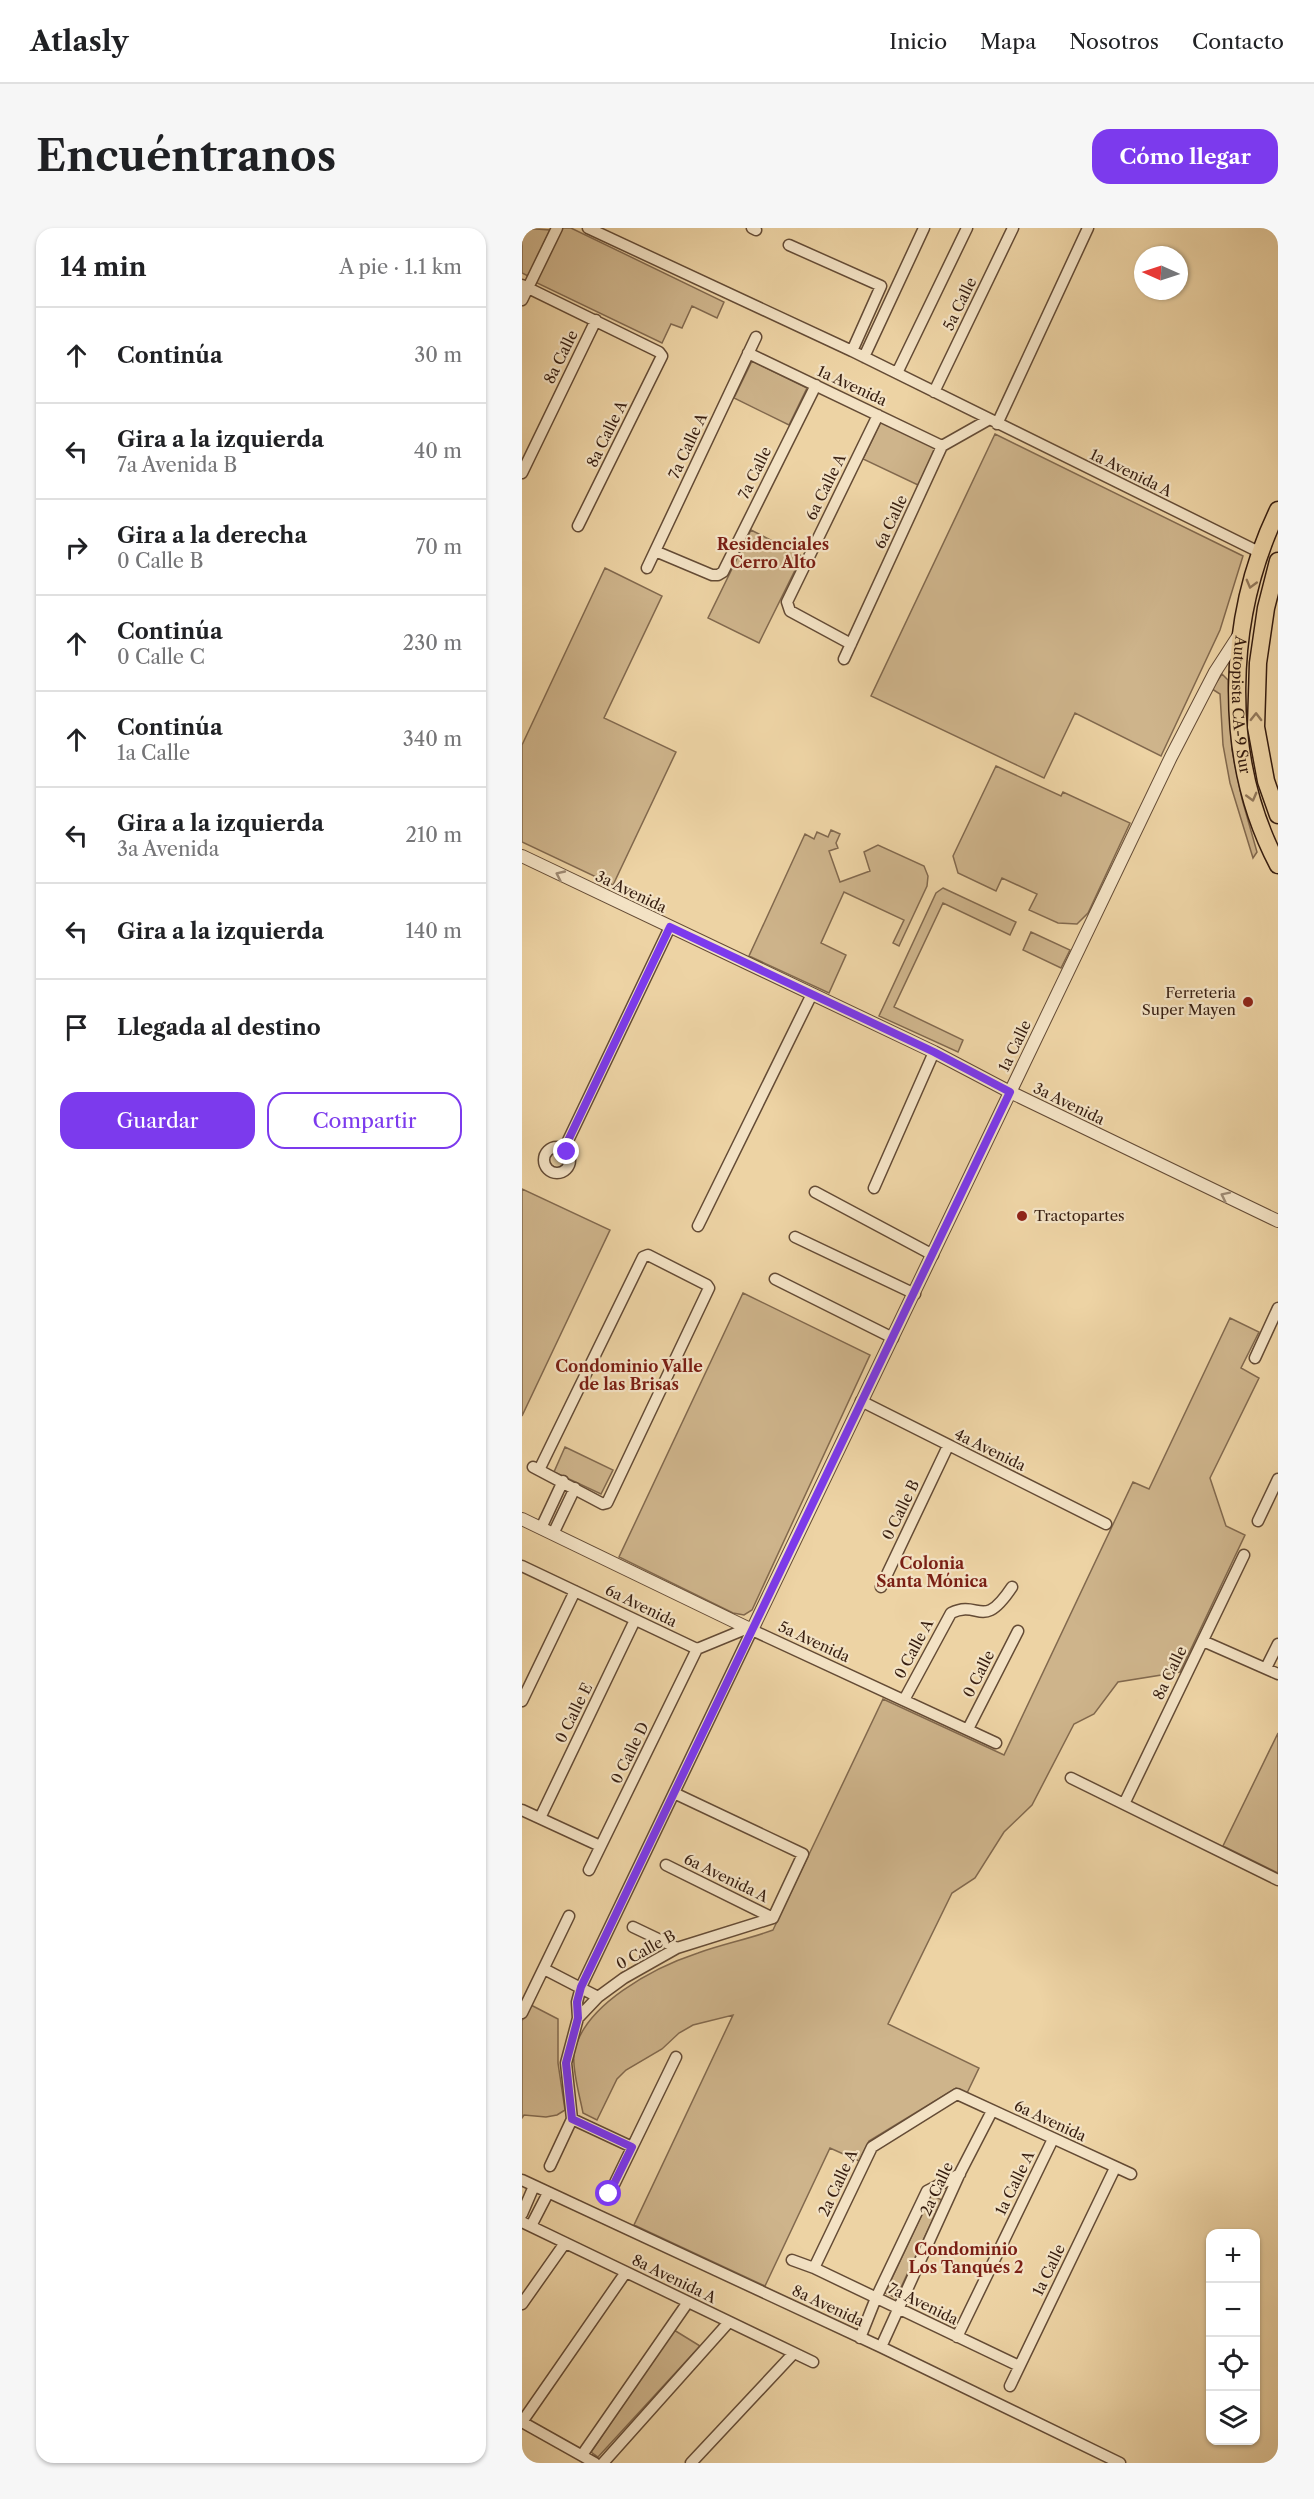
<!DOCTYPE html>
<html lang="es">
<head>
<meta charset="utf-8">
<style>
	:root { --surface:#fff; --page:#f6f6f6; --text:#202124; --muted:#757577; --line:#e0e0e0; --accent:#7c3aed }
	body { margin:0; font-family:"Libre Caslon Text",serif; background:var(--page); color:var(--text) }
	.controls { position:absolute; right:18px; bottom:18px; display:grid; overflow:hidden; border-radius:12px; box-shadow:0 2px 4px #0004 }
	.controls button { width:54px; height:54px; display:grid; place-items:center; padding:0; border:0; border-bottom:2px solid var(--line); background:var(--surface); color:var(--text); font:30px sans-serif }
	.compass { position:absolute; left:612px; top:18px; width:54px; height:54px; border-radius:50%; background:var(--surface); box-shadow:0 2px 4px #0004; rotate:273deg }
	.stop { position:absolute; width:18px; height:18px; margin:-14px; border:4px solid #7c3aed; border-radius:50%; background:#fff }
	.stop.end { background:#7c3aed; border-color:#fff; box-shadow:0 2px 6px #0008 }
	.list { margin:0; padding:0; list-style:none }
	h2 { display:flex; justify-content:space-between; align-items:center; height:78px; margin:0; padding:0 24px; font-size:26px }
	h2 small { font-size:20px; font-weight:400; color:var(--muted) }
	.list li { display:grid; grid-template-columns:39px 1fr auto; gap:18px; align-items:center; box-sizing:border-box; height:96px; padding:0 24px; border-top:2px solid var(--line) }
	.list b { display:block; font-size:22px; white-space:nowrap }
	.list p { margin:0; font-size:20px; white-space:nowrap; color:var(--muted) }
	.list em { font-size:20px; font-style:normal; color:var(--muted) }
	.actions { display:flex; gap:12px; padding:18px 24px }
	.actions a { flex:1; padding:14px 0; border:2px solid var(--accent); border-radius:18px; text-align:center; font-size:21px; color:var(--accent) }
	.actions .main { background:var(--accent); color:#fff }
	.icon { flex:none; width:33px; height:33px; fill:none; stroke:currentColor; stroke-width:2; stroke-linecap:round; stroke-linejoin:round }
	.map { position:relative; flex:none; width:756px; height:2235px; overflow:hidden; border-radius:18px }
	header { display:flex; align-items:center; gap:36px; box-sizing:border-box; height:84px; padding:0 30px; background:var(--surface); border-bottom:2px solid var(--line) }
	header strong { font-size:28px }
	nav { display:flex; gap:33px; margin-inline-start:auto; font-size:21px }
	.intro { display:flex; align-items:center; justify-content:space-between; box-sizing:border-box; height:144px; padding:0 36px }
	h1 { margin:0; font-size:42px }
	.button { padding:15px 27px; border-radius:18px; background:var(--accent); color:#fff; font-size:21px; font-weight:700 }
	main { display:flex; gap:36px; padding:0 36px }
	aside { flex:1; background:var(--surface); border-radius:18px; box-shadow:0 2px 4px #0004 }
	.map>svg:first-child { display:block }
	.green { fill:#ceb48b; stroke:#82694e; stroke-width:1.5 }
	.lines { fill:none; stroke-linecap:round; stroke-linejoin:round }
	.minor-casing { stroke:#644b35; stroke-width:13 }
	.tertiary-casing { stroke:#644b35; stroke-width:14 }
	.trunk-casing { stroke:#371e10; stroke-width:19 }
	.minor { stroke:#f3e2c4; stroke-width:10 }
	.tertiary { stroke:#f3e2c4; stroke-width:12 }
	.trunk { stroke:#edd3a4; stroke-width:16 }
	.oneway { stroke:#92785a }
	.oneway2 { stroke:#9e8a73 }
	.route { stroke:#7c3aed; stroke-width:8 }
	.poi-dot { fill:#8f2418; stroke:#f3e2c4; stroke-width:2 }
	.labels { text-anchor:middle; stroke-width:4.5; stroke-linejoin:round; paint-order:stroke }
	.street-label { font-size:15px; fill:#371e10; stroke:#f3e2c4 }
	.poi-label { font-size:15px; fill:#371e10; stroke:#f3e2c4; text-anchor:end }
	.neighbourhood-label { font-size:16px; font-weight:bold; fill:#7a1f14; stroke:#f3e2c4 }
</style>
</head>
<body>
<header>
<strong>Atlasly</strong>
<nav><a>Inicio</a><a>Mapa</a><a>Nosotros</a><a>Contacto</a></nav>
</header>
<div class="intro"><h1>Encuéntranos</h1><a class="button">Cómo llegar</a></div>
<main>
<aside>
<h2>14 min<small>A pie · 1.1 km</small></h2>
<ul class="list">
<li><svg class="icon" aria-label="ahead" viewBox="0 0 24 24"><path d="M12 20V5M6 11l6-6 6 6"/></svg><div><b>Continúa</b></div><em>30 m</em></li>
<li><svg class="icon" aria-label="left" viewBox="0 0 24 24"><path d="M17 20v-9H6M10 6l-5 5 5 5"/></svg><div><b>Gira a la izquierda</b><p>7a Avenida B</p></div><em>40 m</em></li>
<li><svg class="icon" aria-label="right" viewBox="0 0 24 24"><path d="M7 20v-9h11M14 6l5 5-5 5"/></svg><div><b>Gira a la derecha</b><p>0 Calle B</p></div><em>70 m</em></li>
<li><svg class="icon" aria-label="ahead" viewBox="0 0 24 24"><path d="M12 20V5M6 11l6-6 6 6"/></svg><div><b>Continúa</b><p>0 Calle C</p></div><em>230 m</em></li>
<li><svg class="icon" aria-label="ahead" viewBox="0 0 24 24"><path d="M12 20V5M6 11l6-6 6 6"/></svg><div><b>Continúa</b><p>1a Calle</p></div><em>340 m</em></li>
<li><svg class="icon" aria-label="left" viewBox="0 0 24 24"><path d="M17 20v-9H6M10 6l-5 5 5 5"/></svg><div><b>Gira a la izquierda</b><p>3a Avenida</p></div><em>210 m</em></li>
<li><svg class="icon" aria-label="left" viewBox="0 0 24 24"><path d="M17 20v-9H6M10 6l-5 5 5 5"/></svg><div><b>Gira a la izquierda</b></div><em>140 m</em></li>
<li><svg class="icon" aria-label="arrive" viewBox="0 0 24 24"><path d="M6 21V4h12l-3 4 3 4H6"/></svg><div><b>Llegada al destino</b></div></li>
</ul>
<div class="actions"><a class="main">Guardar</a><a>Compartir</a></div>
</aside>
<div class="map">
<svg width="756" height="2235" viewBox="0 0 756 2235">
	<rect width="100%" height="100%" fill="#edd3a4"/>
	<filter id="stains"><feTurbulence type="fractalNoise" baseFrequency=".00333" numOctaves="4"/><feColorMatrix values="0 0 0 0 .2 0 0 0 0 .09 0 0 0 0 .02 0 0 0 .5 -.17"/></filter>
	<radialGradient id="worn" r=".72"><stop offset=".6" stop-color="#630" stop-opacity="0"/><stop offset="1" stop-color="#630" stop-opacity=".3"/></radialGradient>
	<!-- green -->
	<path class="green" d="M0 0 28 2 6 48 0 45Z
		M39 0H49L202 74 195 90 170 78 160 100 149 96 140 115 13 54Z
		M230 133 285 160 267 197 212 170Z
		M359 194 414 220 396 257 341 231Z
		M473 206 721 328 698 402 639 528 553 485 522 550 349 468Z
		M229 302 280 328 237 415 186 390Z
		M83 340 140 368 82 490 154 524 91 657 0 614V517Z
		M700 446 706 452 710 522 720 571 735 624 731 630 708 555 701 517 698 466 690 461Z
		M474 538 539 568 541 564 608 595 566 685 555 696 536 695 507 682 515 666 480 650 474 663 436 645 431 628Z
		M309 602 318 606 314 615 316 620 307 623 318 654 348 643 342 624 356 617 402 638 406 648 405 658 377 718 371 715 382 692 322 664 299 715 324 727 307 765 227 728 283 606 292 611 295 604 306 609Z
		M421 660 494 694 488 707 421 675 372 779 441 812 436 824 357 788 414 665Z
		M509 704 548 722 539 740 501 722Z
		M0 961 88 1002 0 1188Z
		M221 1065 348 1127 230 1382 222 1387 211 1385 97 1329Z
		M708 1090 737 1104 719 1140 737 1150 688 1250 704 1298 723 1307 658 1444 596 1454 572 1486 552 1496 510 1577 482 1604 453 1650 430 1665 366 1796 457 1840 445 1865 434 1860 347 1913 337 1933 308 1920 243 2058 112 1997 211 1787 171 1797 157 1805 140 1821 104 1842 95 1851 75 1892 61 1885C58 1869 50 1842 52 1826 60 1777 133 1739 176 1725 201 1716 227 1711 251 1702L361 1471 482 1527 611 1254 627 1261Z
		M43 1219 91 1242 79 1266 32 1244Z
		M756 1505V1645L701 1618Z
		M7 1776 36 1791V1835L43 1882 35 1887 24 1889 2 1887 0 1890V1793Z
		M409 1967 420 1972 374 2070 363 2065Z
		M152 2102 178 2118 76 2229 69 2224Z"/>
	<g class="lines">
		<defs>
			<path id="minor" d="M66 0 330 123 739 325
				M230 0 234 2
				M267 17 359 58 330 123
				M0 57 137 124 140 128 56 298
				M0 72 35 0
				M226 125 420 218
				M342 129 402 0
				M375 145 445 0
				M412 164 491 0
				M475 196 566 0
				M0 245 74 92
				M133 323 190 347H196L201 344 294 157
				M125 340 234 109
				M329 416 268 383 265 374 356 187
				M322 431 420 218 466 192
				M22 932a13 13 0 1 1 26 0a13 13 0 1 1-26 0Z
				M42 921 148 699
				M352 960 412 824
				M293 964 411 1027
				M176 998 290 766
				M273 1009 393 1066
				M253 1051 371 1110
				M733 1130 756 1080
				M339 1173 584 1296
				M11 1239 81 1276 85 1275 187 1060 185 1057 126 1027 121 1029 17 1242
				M736 1293 756 1251
				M19 1300 41 1253
				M31 1306 53 1260
				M0 1338 175 1421 226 1400
				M359 1359 426 1218
				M681 1413 756 1446
				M744 1440 756 1416
				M382 1472 429 1385C458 1371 460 1404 490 1359
				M0 1473 53 1363
				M446 1501 496 1403
				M549 1550 756 1652
				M152 1565 281 1626 251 1690
				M602 1576 722 1327
				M0 1582 78 1618
				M18 1590 113 1392
				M144 1637 251 1690
				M67 1642 175 1421
				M111 1699 155 1720
				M22 1741 76 1769
				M0 1785 47 1688
				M56 1790 76 1769 102 1750 155 1720 251 1690
				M50 1891 110 1919
				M28 1938 50 1891 44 1835 56 1790 55 1774 59 1759 230 1402 474 1515
				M0 1952 359 2119 598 2235
				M87 1967 154 1829
				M0 1986 12 1958
				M0 1994 291 2134
				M9 1998 26 1965
				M270 2032 292 2040 350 1919 435 1866 609 1946
				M292 2040 497 2138
				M0 2076 43 2015
				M435 2109 531 1911
				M338 2110 354 2070 405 1963 438 1946
				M359 2119 438 1945 470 1883
				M488 2158 593 1940
				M0 2194 104 2044
				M0 2194 73 2235
				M60 2227 166 2074
				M81 2235 207 2094
				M169 2235 271 2126"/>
			<path id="tertiary" d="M0 628 412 824 488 864 756 993
				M0 1291 230 1402 649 529 693 444 717 407"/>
			<g id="trunk">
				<path id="s1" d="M756 282C704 390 699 529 756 637"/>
				<path d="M756 333 744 380 736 435 734 499 744 553 756 587"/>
			</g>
		</defs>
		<!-- minor casing -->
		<use href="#minor" class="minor-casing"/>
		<!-- tertiary casing -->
		<use href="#tertiary" class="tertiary-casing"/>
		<!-- trunk casing -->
		<use href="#trunk" class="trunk-casing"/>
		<!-- minor -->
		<use href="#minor" class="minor"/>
		<!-- tertiary -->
		<use href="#tertiary" class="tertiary"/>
		<!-- trunk -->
		<use href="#trunk" class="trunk"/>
	</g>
	<!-- one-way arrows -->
	<defs><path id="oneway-chevron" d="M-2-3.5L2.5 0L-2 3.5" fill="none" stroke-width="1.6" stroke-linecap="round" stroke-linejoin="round" transform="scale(1.5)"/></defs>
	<g class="oneway">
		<use href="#oneway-chevron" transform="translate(729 356) rotate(105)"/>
		<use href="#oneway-chevron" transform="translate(734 489) rotate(-89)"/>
		<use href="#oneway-chevron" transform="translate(730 569) rotate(75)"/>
	</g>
	<g class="oneway2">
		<use href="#oneway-chevron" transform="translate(38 647) rotate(-155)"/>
		<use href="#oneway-chevron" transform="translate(703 968) rotate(-154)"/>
	</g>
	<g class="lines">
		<!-- route -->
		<path class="route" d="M45 924 42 921 148 699 412 824 488 864 59 1759 55 1774 56 1790 44 1835 50 1891 110 1919 87 1966"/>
	</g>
	<!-- markers -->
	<g class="poi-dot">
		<circle cx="726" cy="774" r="6"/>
		<circle cx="500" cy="988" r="6"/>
	</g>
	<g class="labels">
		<!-- street labels -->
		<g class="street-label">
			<text transform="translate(438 76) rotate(-64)" y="5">5a Calle</text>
			<text transform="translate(39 129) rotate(-64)" y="5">8a Calle</text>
			<text transform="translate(330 158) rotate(25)" y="5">1a Avenida</text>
			<text transform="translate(85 206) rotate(-64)" y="5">8a Calle A</text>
			<text transform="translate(166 218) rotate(-65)" y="5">7a Calle A</text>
			<text transform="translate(233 245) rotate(-64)" y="5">7a Calle</text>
			<text transform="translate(609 245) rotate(26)" y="5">1a Avenida A</text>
			<text transform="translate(304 259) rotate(-64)" y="5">6a Calle A</text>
			<text transform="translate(369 294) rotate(-65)" y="5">6a Calle</text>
			<text dy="5" stroke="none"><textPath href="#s1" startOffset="201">Autopista CA-9 Sur</textPath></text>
			<text transform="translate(109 664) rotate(26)" y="5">3a Avenida</text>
			<text transform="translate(493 818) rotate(-64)" y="5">1a Calle</text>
			<text transform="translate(547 876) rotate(26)" y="5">3a Avenida</text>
			<text transform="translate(468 1222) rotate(26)" y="5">4a Avenida</text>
			<text transform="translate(379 1282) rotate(-64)" y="5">0 Calle B</text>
			<text transform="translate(119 1378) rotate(26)" y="5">6a Avenida</text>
			<text transform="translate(292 1414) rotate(25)" y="5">5a Avenida</text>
			<text transform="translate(392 1421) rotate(-62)" y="5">0 Calle A</text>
			<text transform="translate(648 1445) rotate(-64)" y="5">8a Calle</text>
			<text transform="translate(457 1446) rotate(-63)" y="5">0 Calle</text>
			<text transform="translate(52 1485) rotate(-64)" y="5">0 Calle E</text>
			<text transform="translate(108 1525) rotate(-64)" y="5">0 Calle D</text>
			<text transform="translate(204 1650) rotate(26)" y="5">6a Avenida A</text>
			<text transform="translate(124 1722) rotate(-29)" y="5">0 Calle B</text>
			<text transform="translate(528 1893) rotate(25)" y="5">6a Avenida</text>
			<text transform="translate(316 1955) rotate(-65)" y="5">2a Calle A</text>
			<text transform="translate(493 1955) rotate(-64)" y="5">1a Calle A</text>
			<text transform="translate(415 1961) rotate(-65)" y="5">2a Calle</text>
			<text transform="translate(527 2042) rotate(-64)" y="5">1a Calle</text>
			<text transform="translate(152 2051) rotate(26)" y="5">8a Avenida A</text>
			<text transform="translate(401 2076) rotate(26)" y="5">7a Avenida</text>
			<text transform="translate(306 2078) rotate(25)" y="5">8a Avenida</text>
		</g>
		<!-- poi labels -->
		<g class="poi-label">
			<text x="714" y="770">Ferreteria<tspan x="714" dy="17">Super Mayen</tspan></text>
			<text x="512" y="993" text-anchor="start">Tractopartes</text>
		</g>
		<!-- neighbourhood labels -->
		<g class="neighbourhood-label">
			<text x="251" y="322">Residenciales<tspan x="251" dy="18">Cerro Alto</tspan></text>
			<text x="107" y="1144">Condominio Valle<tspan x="107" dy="18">de las Brisas</tspan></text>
			<text x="410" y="1341">Colonia<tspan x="410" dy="18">Santa Mónica</tspan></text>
			<text x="444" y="2027">Condominio<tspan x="444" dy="18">Los Tanques 2</tspan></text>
		</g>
	</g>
	<rect width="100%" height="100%" filter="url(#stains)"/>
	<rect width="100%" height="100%" fill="url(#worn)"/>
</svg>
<div class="controls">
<button>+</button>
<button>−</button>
<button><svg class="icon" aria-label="locate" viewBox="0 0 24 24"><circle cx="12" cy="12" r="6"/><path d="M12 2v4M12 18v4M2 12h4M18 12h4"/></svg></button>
<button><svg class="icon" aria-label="layers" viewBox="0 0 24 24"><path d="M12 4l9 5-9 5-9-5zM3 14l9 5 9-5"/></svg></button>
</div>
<svg class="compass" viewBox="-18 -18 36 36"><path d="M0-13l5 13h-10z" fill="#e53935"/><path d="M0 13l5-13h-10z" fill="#757577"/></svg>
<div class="stop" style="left:87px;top:1966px"></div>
<div class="stop end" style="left:45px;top:924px"></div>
</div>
</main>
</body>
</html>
